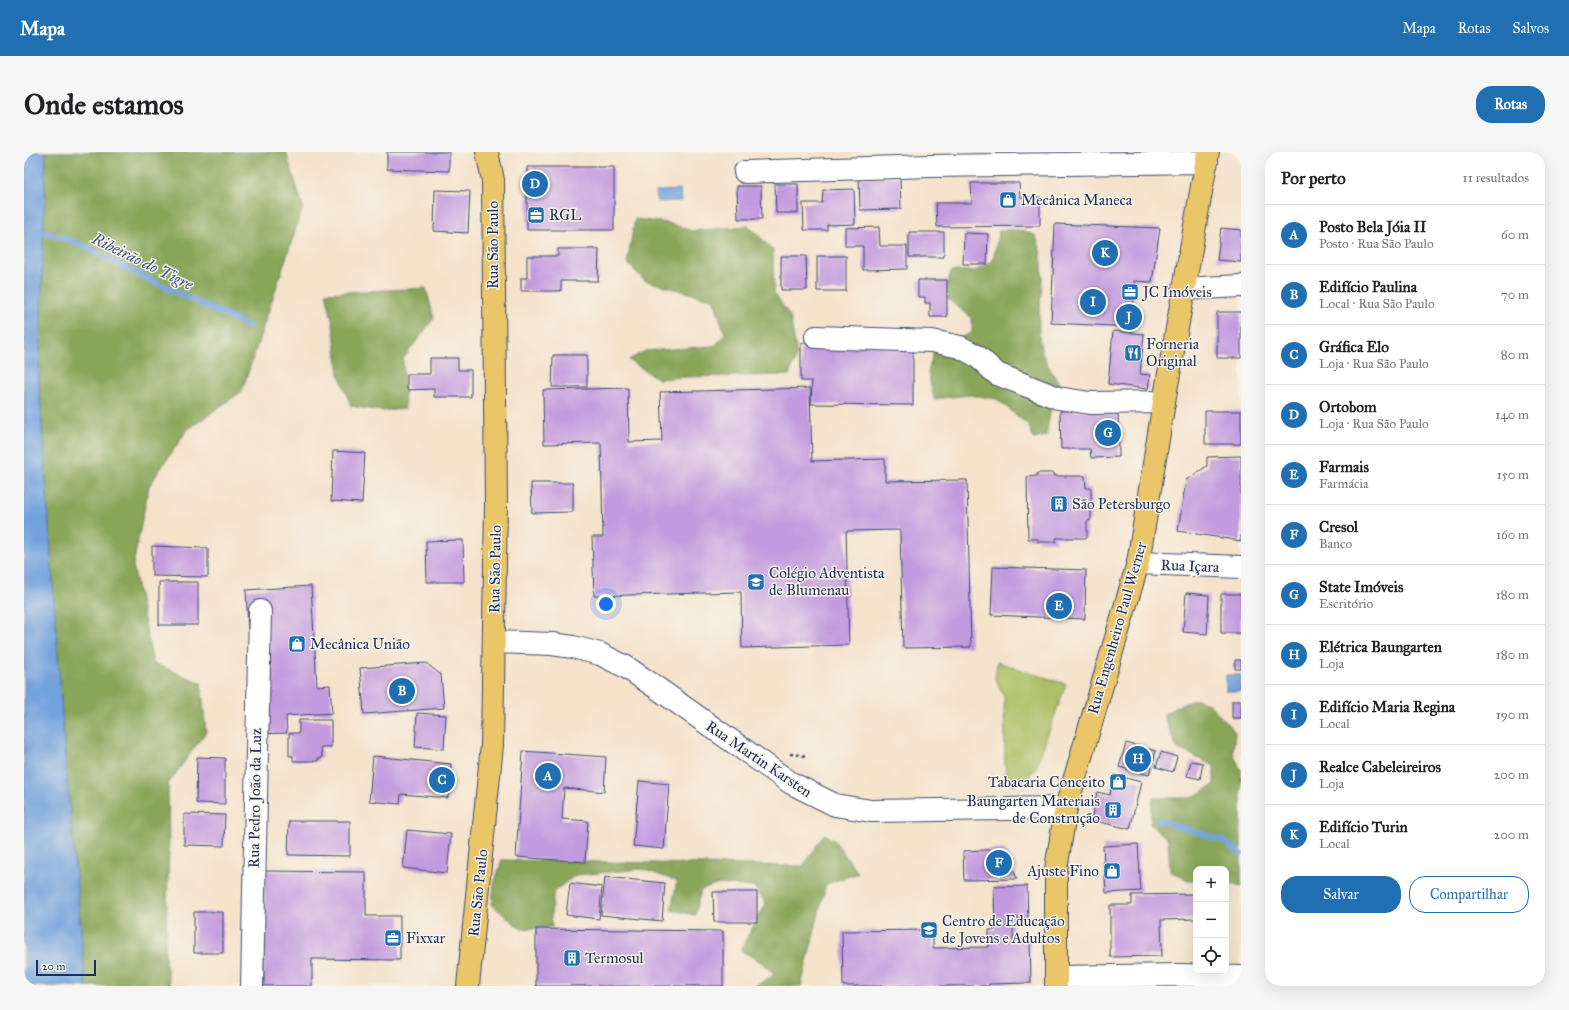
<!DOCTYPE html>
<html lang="pt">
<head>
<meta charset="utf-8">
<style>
	:root { --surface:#fff; --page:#f6f6f6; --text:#202124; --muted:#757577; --line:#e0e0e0; --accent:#1f6fb2 }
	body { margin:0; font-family:"IM FELL Great Primer",serif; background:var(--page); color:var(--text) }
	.controls { position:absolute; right:12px; bottom:12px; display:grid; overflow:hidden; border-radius:8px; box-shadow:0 4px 16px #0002 }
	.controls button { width:36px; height:36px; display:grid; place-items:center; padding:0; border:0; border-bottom:1px solid var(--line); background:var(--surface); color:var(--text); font:20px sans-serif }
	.scale { position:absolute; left:12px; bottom:10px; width:60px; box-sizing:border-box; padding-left:4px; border:2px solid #1b2f5e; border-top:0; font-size:11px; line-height:14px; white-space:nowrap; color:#1b2f5e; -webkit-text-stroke:3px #f7f3e8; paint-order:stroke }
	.you { position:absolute; left:582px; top:452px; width:14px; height:14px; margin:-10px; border:3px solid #fff; border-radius:50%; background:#1a73e8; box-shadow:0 0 0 6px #1a73e833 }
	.badge { display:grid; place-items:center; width:26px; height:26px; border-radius:50%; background:var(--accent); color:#fff; font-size:13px; font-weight:700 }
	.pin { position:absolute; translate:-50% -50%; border:2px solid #fff; box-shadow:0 1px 4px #0006 }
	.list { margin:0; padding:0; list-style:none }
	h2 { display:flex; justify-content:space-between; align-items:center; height:52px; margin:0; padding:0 16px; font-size:17px }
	h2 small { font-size:13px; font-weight:400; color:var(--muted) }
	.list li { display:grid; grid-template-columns:26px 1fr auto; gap:12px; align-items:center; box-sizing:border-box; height:60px; padding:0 16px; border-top:1px solid var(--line) }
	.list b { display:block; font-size:15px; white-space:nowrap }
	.list p { margin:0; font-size:13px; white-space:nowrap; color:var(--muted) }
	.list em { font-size:13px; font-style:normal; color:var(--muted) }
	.actions { display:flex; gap:8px; padding:12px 16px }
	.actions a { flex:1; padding:9px 0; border:1px solid var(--accent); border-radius:16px; text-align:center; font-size:14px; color:var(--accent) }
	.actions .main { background:var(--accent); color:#fff }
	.icon { flex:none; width:22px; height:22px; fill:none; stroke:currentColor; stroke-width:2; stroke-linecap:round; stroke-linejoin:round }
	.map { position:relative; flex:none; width:1217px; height:834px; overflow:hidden; border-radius:16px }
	header { display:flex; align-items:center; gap:24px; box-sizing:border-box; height:56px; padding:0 20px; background:var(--accent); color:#fff }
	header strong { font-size:19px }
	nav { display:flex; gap:22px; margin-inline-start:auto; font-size:14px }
	.intro { display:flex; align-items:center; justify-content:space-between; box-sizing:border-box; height:96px; padding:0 24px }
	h1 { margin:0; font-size:28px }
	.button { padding:10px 18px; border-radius:16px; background:var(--accent); color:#fff; font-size:14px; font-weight:700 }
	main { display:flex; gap:24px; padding:0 24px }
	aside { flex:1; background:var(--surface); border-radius:16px; box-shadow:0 4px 16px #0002 }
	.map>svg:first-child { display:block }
	.green { fill:#abbe62; stroke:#637660 }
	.forest { fill:#88a558; stroke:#526a5b }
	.water { fill:#73a2dd; stroke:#47689e }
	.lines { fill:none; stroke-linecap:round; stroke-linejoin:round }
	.stream { stroke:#73a2dd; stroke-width:6 }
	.building { fill:#c29adf }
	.minor-casing { stroke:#3c4a6e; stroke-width:24 }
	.major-casing { stroke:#3c4a6e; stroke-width:24 }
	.path { stroke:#3c4a6e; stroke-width:2.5; stroke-dasharray:3 3; stroke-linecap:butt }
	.minor { stroke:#fff; stroke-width:22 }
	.major { stroke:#ebc669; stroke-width:22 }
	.labels { text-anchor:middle; stroke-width:3; stroke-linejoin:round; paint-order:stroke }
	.poi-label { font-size:15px; fill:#1b2f5e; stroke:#f7f3e8; text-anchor:start }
	.street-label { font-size:15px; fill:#1b2f5e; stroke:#f7f3e8 }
	.water-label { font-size:16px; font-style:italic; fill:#3a578a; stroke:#f7f3e8 }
</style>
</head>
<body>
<header>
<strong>Mapa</strong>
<nav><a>Mapa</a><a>Rotas</a><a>Salvos</a></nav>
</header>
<div class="intro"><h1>Onde estamos</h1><a class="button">Rotas</a></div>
<main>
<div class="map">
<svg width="1217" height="834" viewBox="0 0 1217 834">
	<rect width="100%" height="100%" fill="#f7f3e8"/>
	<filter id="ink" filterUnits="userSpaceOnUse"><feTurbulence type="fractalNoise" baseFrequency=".025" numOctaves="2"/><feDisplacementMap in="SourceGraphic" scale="8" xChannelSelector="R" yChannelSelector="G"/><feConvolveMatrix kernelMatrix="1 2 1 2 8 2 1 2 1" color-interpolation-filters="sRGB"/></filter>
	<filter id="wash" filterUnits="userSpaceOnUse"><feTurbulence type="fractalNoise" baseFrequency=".012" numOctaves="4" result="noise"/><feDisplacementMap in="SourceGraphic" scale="16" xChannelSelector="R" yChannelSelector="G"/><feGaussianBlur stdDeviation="0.9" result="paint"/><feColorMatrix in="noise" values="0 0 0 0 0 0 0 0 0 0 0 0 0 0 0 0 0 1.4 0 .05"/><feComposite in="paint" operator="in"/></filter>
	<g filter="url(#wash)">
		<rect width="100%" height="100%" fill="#f4e2cb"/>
		<!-- green -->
		<path class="green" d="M973 510 1042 532 1011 618 1000 629 989 633 983 629 981 612 980 544 971 527Z"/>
		<!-- forest -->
		<path class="forest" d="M22 0H262L279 55 218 239 163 278 125 334 109 413 129 511 177 531 182 580 144 632 145 699 141 807 146 834H62L41 606 15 229Z
			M611 67 645 71 668 79 725 74 749 98 750 141 766 164 773 203 765 223 661 225 634 227 605 208 621 199 691 194 701 182 690 148 620 128 603 111Z
			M975 78H994L1011 83C1026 115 1013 150 1015 183 1016 208 1034 229 1048 249L1027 256 1022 284 1010 287 1004 273 973 247 946 243 910 247 904 220 911 195 948 181V166L920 144 927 119H951L969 109Z
			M402 136 410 166 379 207 381 257 357 259 327 254 315 222 309 172 302 141Z
			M1174 547 1186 553 1211 580 1209 602 1217 618V734L1202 729V717H1172V729H1166L1146 719 1144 687 1126 672 1129 646H1167L1190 633V614L1153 596 1139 563 1158 552Z
			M800 682 811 689 834 721 802 732 777 834H731L750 823 737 810 716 798 742 752 730 735 695 732 677 738 671 763 647 758 653 729 618 717 552 723 530 739 527 763 528 775 497 777 468 753 470 732 478 708 779 714Z"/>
		<!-- water -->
		<path class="water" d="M0 0H22L15 229 41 606 62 834H0Z
			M656 38 657 49 633 50 632 39Z
			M1202 523H1217V539H1202Z"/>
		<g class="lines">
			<!-- stream -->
			<path class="stream" d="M0 73 53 91 122 126 224 174
				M1134 668 1200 689 1217 702"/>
		</g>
		<g id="blocks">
			<!-- building -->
			<path class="building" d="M363 0H425V19L363 17Z
				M503 15H590V78H503Z
				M876 25 877 57 836 58 835 26Z
				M947 31H995L996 45H1016V74L913 75 912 51H948Z
				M751 32H774V61H752Z
				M713 34H737L738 67H714Z
				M830 37 831 72 803 73V78H780L779 51H798L799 38Z
				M411 38 446 39 444 81 410 79Z
				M1031 72 1136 76 1128 130 1110 129 1109 175 1027 171Z
				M855 75 856 94H883V117L839 118V94H821V76Z
				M1197 76 1217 78V110L1193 108Z
				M885 80H920V105H885Z
				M940 81 964 82 963 112H939Z
				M534 97H575L574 129H537V139H497V126H503V104H534Z
				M757 104H782L783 138H757Z
				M793 104H822V139H793Z
				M894 128H923V165H906V151H901V145H894Z
				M1193 160H1217V206H1193Z
				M1089 179 1120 182 1116 222 1126 223 1124 237 1084 232Z
				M777 191 889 193V253L787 252 788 229H777Z
				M529 203H563V235H528Z
				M406 206H434V218H447V245H410V237L383 238V222H406Z
				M604 236 605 290 638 289 636 240 786 236 788 309 861 307V329L943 328 947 495 879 496 876 378 822 379 825 493 718 496 717 440 570 444 568 385H579L577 291 520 292 519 238Z
				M1094 258 1095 305 1067 306 1066 297H1037L1036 259Z
				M1181 259H1217V292H1181Z
				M309 299 341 301 338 351 307 349Z
				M1217 304V389L1154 379 1162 328 1183 314V305Z
				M1013 321H1030L1031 324H1061L1062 336H1067V368L1063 369V386H1032V390H1014V387H1004L1003 325 1013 324Z
				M507 331H549V360L508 361Z
				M439 388 440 430H403L402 389Z
				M128 394 184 396V425L128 424Z
				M969 415 1062 418 1061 467 967 463Z
				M135 430H174V473H135Z
				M287 434 293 534 306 533 308 561 262 564 263 581 230 582 222 438Z
				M1162 441 1185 443 1183 482 1159 480Z
				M1197 442H1217V481H1197Z
				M1211 508H1217V517H1211Z
				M402 511 417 523 420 556 340 562 336 516Z
				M1208 549H1217V566H1208Z
				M393 561 422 563 420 597 391 595Z
				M275 568H307V595H297L298 606H294V609H269V604H265V581H275Z
				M1102 591 1132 599 1125 623 1095 615Z
				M499 599 582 605 580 640 540 636 538 667 564 669 561 710 492 705Z
				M1137 600 1153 605 1149 620 1132 615Z
				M349 604 427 612 424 646 377 642 376 652 345 649Z
				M173 605 201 606V652L172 651Z
				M1167 609 1179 611 1176 627 1163 624Z
				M1090 623 1117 630 1106 677 1067 668 1073 640 1086 643Z
				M615 629 645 632 640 697 609 694Z
				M160 662 201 663 200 694 160 693Z
				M265 669H326V704L264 703Z
				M383 678 427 682 423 721 379 716Z
				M1114 692 1117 739 1082 741 1079 694Z
				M981 697 993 727 940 728 939 699Z
				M240 719 342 720V764H376V808L288 807V834H240Z
				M581 725 641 731 638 769 577 763Z
				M546 731 578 735 575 767 542 763Z
				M1003 734 1004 766H989V788L1006 787 1007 831 965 832V834H819L818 779 909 778V796L965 795V778H971L970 735Z
				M689 740H733V770H690Z
				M1172 742V767L1137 768 1138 804 1086 805V753H1108V743Z
				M170 760H199V801H170Z
				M512 777 699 779V834H512Z"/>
		</g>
	</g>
	<g filter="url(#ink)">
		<use href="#blocks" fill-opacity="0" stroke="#3c4a6e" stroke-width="1"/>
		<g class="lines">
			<defs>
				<path id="minor" d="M721 20 906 14 1183 10
					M1159 137 1217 134
					M792 185 908 189 936 195 953 204 973 222 1034 246 1066 251 1140 250
					M1114 411 1217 415
					M470 490 528 492 549 495 576 502 602 515 633 536 767 631 811 653 847 659 1042 656
					M1032 825 1157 823 1217 825
					M228 834 236 459"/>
				<path id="major" d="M444 834 468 593 472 352 469 28 463 0
					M1032 834V717L1042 656 1114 411 1140 250 1184 0"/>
			</defs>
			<!-- minor casing -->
			<use href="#minor" class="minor-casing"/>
			<!-- major casing -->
			<use href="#major" class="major-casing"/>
			<!-- path -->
			<path class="path" d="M766 602 783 604"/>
			<!-- minor -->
			<use href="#minor" class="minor"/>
			<!-- major -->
			<use href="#major" class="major"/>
		</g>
	</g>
	<!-- icons -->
	<defs>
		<symbol id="shop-square" viewBox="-11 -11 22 22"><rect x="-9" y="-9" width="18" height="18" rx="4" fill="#1f6fb2" stroke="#f7f3e8"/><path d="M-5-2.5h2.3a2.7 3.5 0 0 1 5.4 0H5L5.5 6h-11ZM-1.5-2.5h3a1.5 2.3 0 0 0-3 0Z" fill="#fff"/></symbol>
		<symbol id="office-square" viewBox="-11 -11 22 22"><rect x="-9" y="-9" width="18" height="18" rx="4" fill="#1f6fb2" stroke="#f7f3e8"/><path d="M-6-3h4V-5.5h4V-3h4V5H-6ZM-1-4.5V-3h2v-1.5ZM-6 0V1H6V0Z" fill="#fff"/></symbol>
		<symbol id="restaurant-square" viewBox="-11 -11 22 22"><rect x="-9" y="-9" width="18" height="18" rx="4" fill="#1f6fb2" stroke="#f7f3e8"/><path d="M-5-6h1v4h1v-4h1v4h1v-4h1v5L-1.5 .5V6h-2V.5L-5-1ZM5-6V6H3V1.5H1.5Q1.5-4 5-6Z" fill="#fff"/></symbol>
		<symbol id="building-square" viewBox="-11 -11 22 22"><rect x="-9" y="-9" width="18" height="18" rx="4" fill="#1f6fb2" stroke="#f7f3e8"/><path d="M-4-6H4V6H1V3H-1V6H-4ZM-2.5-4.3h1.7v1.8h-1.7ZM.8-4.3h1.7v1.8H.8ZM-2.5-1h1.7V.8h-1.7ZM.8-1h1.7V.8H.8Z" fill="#fff"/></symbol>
		<symbol id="school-square" viewBox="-11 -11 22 22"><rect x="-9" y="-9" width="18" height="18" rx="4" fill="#1f6fb2" stroke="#f7f3e8"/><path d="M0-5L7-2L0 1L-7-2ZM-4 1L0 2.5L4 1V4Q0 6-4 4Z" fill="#fff"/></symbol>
	</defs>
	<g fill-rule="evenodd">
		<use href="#shop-square" x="974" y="38" width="20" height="20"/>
		<use href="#office-square" x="502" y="53" width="20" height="20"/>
		<use href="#office-square" x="1096" y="130" width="20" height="20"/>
		<use href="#restaurant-square" x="1099" y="191" width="20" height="20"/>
		<use href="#building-square" x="1025" y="342" width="20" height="20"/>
		<use href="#school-square" x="722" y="420" width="20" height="20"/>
		<use href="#shop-square" x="263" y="482" width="20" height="20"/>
		<use href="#shop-square" x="1084" y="620" width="20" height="20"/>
		<use href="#building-square" x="1079" y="648" width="20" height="20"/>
		<use href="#shop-square" x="1078" y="709" width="20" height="20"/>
		<use href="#school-square" x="895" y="768" width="20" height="20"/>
		<use href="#office-square" x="359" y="776" width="20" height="20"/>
		<use href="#building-square" x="538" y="796" width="20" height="20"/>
	</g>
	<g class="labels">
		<!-- poi labels -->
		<g class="poi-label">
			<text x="997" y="53">Mecânica Maneca</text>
			<text x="525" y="68">RGL</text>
			<text x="1119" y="145">JC Imóveis</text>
			<text x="1122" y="197">Forneria<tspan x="1122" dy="17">Original</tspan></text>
			<text x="1048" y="357">São Petersburgo</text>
			<text x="745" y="426">Colégio Adventista<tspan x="745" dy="17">de Blumenau</tspan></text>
			<text x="286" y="497">Mecânica União</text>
			<text x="1081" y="635" text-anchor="end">Tabacaria Conceito</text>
			<text x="1076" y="654" text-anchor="end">Baungarten Materiais<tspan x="1076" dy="17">de Construção</tspan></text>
			<text x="1075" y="724" text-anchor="end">Ajuste Fino</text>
			<text x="918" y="774">Centro de Educação<tspan x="918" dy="17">de Jovens e Adultos</tspan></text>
			<text x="382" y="791">Fixxar</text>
			<text x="561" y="811">Termosul</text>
		</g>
		<!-- street labels -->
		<g class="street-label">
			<text transform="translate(469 93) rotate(-90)" y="5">Rua São Paulo</text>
			<text transform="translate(1166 414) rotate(2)" y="5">Rua Içara</text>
			<text transform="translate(471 417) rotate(-89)" y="5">Rua São Paulo</text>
			<text transform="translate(1093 476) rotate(-74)" y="5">Rua Engenheiro Paul Werner</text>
			<text transform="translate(735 607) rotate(34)" y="5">Rua Martin Karsten</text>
			<text transform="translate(231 646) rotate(-89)" y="5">Rua Pedro João da Luz</text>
			<text transform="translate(454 741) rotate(-84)" y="5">Rua São Paulo</text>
		</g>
		<!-- water labels -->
		<g class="water-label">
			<text transform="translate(119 109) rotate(26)" y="6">Ribeirão do Tigre</text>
		</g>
	</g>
</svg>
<div class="controls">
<button>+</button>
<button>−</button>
<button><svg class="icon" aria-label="locate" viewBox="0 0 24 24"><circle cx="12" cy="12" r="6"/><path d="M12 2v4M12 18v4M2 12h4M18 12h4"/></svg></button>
</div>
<div class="scale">20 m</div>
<div class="you"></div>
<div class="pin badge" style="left:524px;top:624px">A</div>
<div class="pin badge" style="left:378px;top:539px">B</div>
<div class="pin badge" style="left:418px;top:628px">C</div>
<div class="pin badge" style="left:511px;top:32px">D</div>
<div class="pin badge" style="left:1035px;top:454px">E</div>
<div class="pin badge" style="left:975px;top:711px">F</div>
<div class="pin badge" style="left:1084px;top:281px">G</div>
<div class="pin badge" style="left:1114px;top:607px">H</div>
<div class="pin badge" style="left:1069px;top:150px">I</div>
<div class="pin badge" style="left:1105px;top:165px">J</div>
<div class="pin badge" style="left:1081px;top:101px">K</div>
</div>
<aside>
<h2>Por perto<small>11 resultados</small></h2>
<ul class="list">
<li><span class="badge">A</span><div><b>Posto Bela Jóia II</b><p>Posto · Rua São Paulo</p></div><em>60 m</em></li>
<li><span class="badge">B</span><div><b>Edifício Paulina</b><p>Local · Rua São Paulo</p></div><em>70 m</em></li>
<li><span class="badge">C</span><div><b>Gráfica Elo</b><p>Loja · Rua São Paulo</p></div><em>80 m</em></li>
<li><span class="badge">D</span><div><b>Ortobom</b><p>Loja · Rua São Paulo</p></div><em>140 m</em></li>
<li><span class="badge">E</span><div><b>Farmais</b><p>Farmácia</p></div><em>150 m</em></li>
<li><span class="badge">F</span><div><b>Cresol</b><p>Banco</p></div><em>160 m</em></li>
<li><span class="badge">G</span><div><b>State Imóveis</b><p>Escritório</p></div><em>180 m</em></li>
<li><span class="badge">H</span><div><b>Elétrica Baungarten</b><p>Loja</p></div><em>180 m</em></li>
<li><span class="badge">I</span><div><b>Edifício Maria Regina</b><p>Local</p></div><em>190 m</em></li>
<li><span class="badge">J</span><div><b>Realce Cabeleireiros</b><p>Loja</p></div><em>200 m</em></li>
<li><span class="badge">K</span><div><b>Edifício Turin</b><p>Local</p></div><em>200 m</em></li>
</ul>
<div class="actions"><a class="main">Salvar</a><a>Compartilhar</a></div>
</aside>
</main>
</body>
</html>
